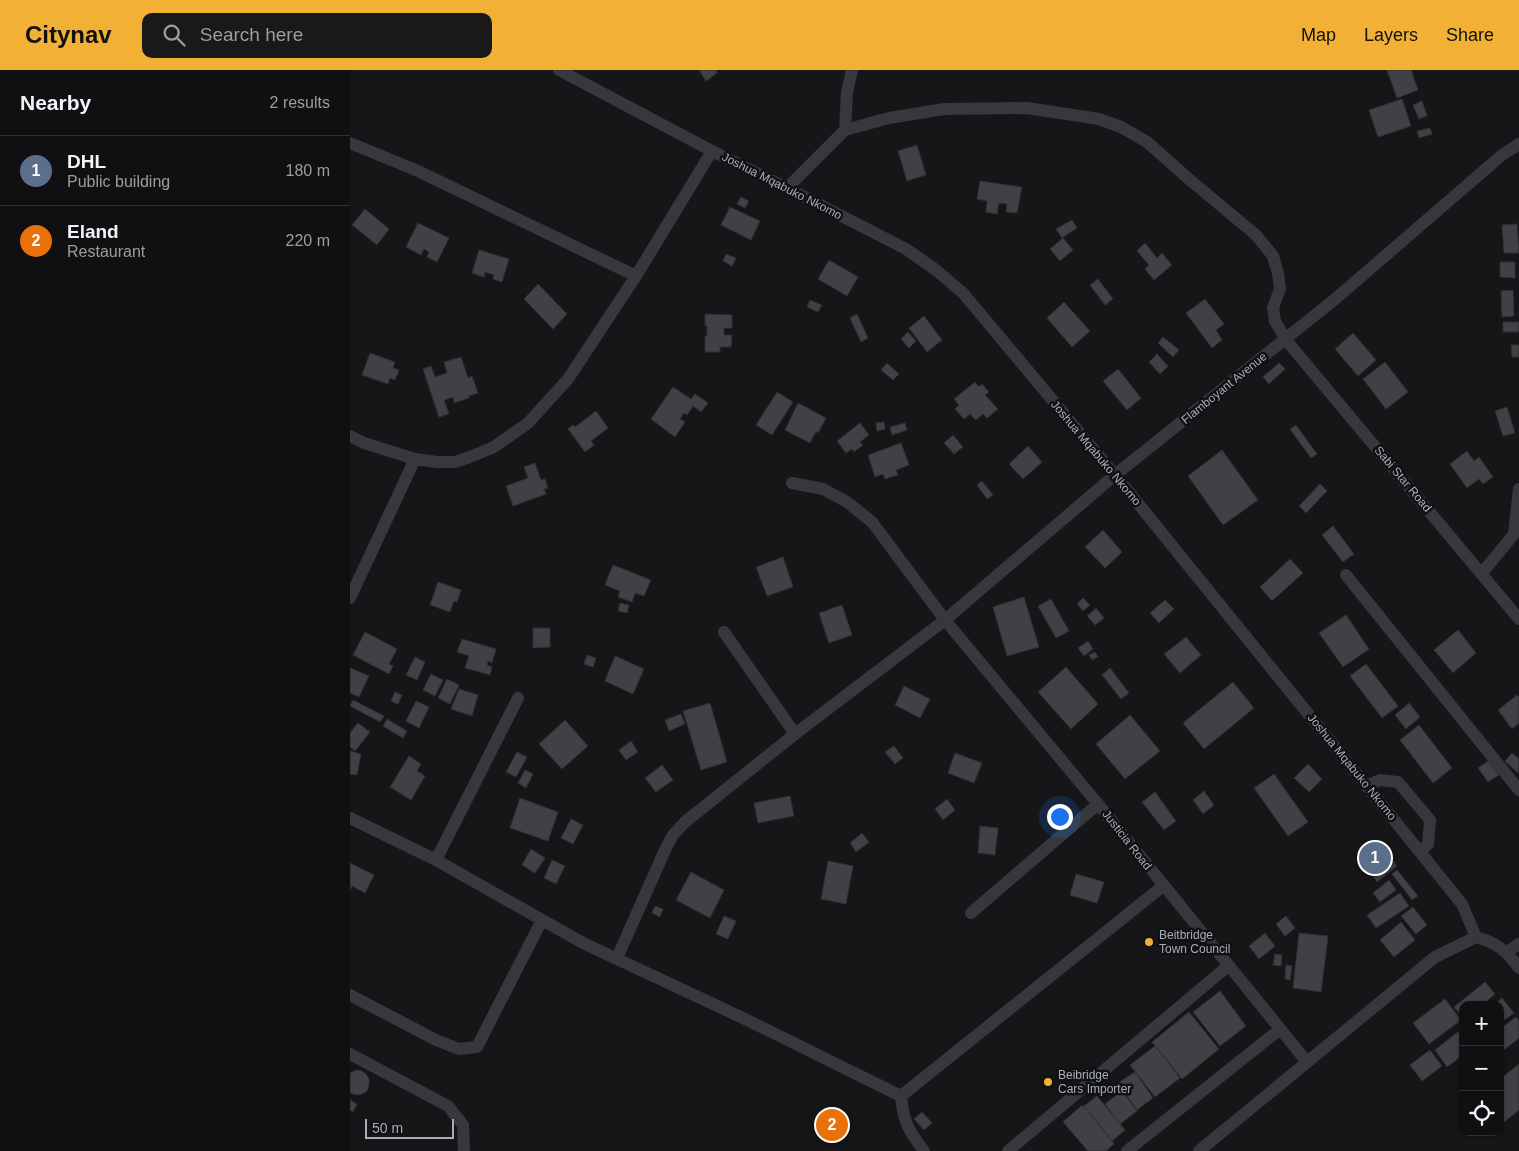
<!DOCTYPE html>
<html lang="en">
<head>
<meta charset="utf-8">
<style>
	:root { --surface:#101012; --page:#19191b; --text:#f1f3f6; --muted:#9c9d9f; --line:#303032; --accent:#f2b134 }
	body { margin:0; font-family:Helvetica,sans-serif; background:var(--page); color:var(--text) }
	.controls { position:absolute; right:15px; bottom:15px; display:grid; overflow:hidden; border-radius:10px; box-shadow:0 1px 4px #0004 }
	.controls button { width:45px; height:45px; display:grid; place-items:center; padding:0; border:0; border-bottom:1px solid var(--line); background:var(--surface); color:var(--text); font:25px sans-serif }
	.scale { position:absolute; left:15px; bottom:12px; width:89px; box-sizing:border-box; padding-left:5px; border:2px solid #a8adb8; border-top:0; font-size:14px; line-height:18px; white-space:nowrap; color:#a8adb8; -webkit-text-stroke:4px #111113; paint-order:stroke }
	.you { position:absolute; left:709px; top:746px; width:18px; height:18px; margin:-12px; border:4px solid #fff; border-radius:50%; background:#1a73e8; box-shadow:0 0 0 8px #1a73e833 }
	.badge { display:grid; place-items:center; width:32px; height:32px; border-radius:50%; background:var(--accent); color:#fff; font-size:16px; font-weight:700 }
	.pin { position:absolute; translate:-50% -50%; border:2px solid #fff; box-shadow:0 1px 5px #0006 }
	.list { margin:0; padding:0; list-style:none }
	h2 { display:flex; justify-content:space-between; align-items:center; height:65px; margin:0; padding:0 20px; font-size:21px }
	h2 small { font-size:16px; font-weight:400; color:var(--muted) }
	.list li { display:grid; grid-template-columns:32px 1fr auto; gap:15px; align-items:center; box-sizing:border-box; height:70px; padding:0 20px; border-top:1px solid var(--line) }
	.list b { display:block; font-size:19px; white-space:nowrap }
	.list p { margin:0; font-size:16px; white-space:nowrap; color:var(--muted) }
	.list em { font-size:16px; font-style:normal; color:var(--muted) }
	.icon { flex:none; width:28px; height:28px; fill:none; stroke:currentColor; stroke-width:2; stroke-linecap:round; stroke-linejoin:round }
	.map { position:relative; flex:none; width:1169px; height:1081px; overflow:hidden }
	header { display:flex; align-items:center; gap:30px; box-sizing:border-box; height:70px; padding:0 25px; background:var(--accent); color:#111 }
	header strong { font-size:24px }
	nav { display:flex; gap:28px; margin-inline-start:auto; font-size:18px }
	.search { width:350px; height:45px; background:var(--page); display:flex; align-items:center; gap:12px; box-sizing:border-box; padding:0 18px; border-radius:10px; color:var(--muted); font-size:19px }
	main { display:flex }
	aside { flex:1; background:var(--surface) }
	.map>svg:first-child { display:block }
	.building { fill:#404145; stroke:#303034 }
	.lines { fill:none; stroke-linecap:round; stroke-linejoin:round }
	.minor { stroke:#37383d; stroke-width:12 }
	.poi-dot { fill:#f2b134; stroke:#111113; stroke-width:2 }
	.labels { text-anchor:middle; stroke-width:5; stroke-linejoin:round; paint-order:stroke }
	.street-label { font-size:12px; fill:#a8adb8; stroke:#111113 }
	.poi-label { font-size:12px; fill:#a8adb8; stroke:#111113; text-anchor:start }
</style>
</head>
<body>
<header>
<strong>Citynav</strong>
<div class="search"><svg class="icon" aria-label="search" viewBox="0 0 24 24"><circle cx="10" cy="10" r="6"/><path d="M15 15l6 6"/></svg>Search here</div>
<nav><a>Map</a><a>Layers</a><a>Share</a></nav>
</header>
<main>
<aside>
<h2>Nearby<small>2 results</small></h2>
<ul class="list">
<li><span class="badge" style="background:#5c6f8a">1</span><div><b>DHL</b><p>Public building</p></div><em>180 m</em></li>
<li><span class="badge" style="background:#e8710a">2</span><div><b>Eland</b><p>Restaurant</p></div><em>220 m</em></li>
</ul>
</aside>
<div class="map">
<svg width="1169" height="1081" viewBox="0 0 1169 1081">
	<rect width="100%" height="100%" fill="#161618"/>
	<!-- building -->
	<path class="building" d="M349 0H366L367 3 356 11Z
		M1037 0H1061L1068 20 1047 28Z
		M1052 29 1061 56 1028 67 1019 40Z
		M1072 31 1077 46 1069 49 1063 35Z
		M1080 58 1082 64 1069 68 1067 61Z
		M567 75 576 105 557 111 548 81Z
		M630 111 672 117 667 143 656 142 657 134 649 133 647 144 636 142 637 131 627 129Z
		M391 127 399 131 395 138 387 134Z
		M380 137 410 151 401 170 371 155Z
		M15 139 39 159 27 175 2 155Z
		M722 150 727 158 712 168 706 159Z
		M68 153 99 168 87 192 77 187 79 182 74 179 71 185 56 177Z
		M1167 154 1169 183H1154L1152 155Z
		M713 168 723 180 710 191 700 179Z
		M795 173 807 188 812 183 822 195 804 210 795 199 799 195 787 181Z
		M129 180 159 189 152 212 143 209 144 205 135 202 134 207 122 203Z
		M376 184 386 188 382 196 373 191Z
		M479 190 508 207 497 226 468 209Z
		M1150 192H1165V208L1150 207Z
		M748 209 763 229 755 235 740 215Z
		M188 214 217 244 203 259 174 229Z
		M1163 220 1164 246 1152 247 1151 221Z
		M855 229 874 254 866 260 872 270 862 278 836 243Z
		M460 230 472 235 468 242 457 237Z
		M714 232 740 261 722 277 697 248Z
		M355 244 382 245V258H374V265H382L381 277H370V282H355V266H357V256H355Z
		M507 244 518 268 511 272 500 248Z
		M574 246 592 270 577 282 559 258Z
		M1153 252H1169V262H1153Z
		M558 262 566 271 559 278 551 269Z
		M1003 263 1026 290 1008 306 985 279Z
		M813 267 829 280 823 287 808 273Z
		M1161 275H1169V287H1162Z
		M20 283 45 292 43 298 49 300 45 310 40 308 38 314 12 305Z
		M807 284 818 296 810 304 799 292Z
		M111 287 118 308 122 306 128 323 119 326V328L104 333 103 327 94 330 99 344 89 347 73 299 81 296 85 307 97 303 94 292Z
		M1035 292 1058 322 1036 339 1013 309Z
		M537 293 549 304 543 310 531 300Z
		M929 293 935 299 919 314 913 307Z
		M768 299 791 328 777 340 753 311Z
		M625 312 629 317 632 314 639 322 635 325 648 339 637 348 633 344 626 350 620 344 614 349 605 339 609 335 604 329Z
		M323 317 341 329 345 324 358 333 351 342 343 336 337 345 334 343 330 349 335 352 325 367 301 349Z
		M427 322 443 332 422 365 406 355Z
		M448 333 476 348 468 363 466 361 460 373 435 360Z
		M1157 337 1165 363 1153 366 1145 341Z
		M246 341 258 358 241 371 244 375 235 382 218 359 223 355 225 357Z
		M534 352 535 359 527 361 526 353Z
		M510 353 519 365 510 372 513 375 504 382 502 379 496 383 487 371Z
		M555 353 557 360 542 365 540 357Z
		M946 355 967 384 961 388 940 359Z
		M603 365 613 377 604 384 594 373Z
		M551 373 559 395 546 400 548 405 535 409 533 404 525 407 518 385Z
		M678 376 692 392 673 409 659 394Z
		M872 380 908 430 873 455 838 406Z
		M1117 381 1124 391 1129 387 1143 407 1133 414 1129 409 1117 418 1100 394Z
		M185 393 191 410 195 409 198 418 194 419 196 424 163 436 156 416 178 408 174 397Z
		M632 411 643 425 637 429 627 415Z
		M970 414 977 421 956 443 949 436Z
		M983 456 1004 484 993 492 972 465Z
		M753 460 772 482 755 498 735 477Z
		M433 487 443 517 417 526 406 497Z
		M940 489 953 503 922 531 910 517Z
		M263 495 301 510 294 526 285 523 282 532 268 527 270 521 255 515Z
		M88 512 111 520 107 532 104 531 100 542 80 535Z
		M674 527 689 577 657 586 643 537Z
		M733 528 740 535 733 541 727 534Z
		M701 529 719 561 706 568 688 536Z
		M815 530 824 539 809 553 800 543Z
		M270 533 279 535 277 543 268 541Z
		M492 535 502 565 479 573 469 543Z
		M746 538 754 548 745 555 737 546Z
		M996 545 1019 579 993 597 969 563Z
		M183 558H200V577L183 578Z
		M1108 560 1126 583 1103 603 1084 580Z
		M15 562 47 579 39 594 43 596 39 604 3 585Z
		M836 567 851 585 830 603 814 584Z
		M112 569 146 579 142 593 138 591 137 595 142 597 140 605 115 598 119 586 107 582Z
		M738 571 743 579 734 586 728 578Z
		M745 582 748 587 742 590 739 585Z
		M237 585 246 588 243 597 234 594Z
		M265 586 294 599 283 624 255 611Z
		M65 587 75 592 67 610 56 605Z
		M1016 594 1048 636 1032 648 1000 606Z
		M716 597 748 634 721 659 688 622Z
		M0 598 19 606 9 627 0 623Z
		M760 598 779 623 771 629 752 605Z
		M81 604 93 610 85 626 73 620Z
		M97 609 109 615 100 634 88 628Z
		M883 612 904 638 854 679 833 653Z
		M554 616 580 629 570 648 545 635Z
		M109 619 128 625 122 646 101 639Z
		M45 622 52 625 48 634 41 631Z
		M1167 625 1169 627V653L1162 659 1148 640Z
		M3 630 34 646 30 652 0 636Z
		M66 631 79 637 69 658 56 651Z
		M360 633 377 692 351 700 333 641Z
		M1059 633 1070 647 1056 659 1045 645Z
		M331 644 335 654 319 661 315 650Z
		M780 645 810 681 775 709 746 674Z
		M37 649 57 661 53 668 33 656Z
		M215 650 238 676 212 699 189 674Z
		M8 653 20 662 5 681 0 677V663Z
		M1069 655 1102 698 1083 713 1050 670Z
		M281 671 288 682 276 690 269 680Z
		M544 676 553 688 545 694 535 682Z
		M0 681 11 684 7 705 0 704Z
		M167 682 177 687 166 707 156 702Z
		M605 683 632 693 624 713 598 703Z
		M1162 683 1169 689 1168 703 1155 691Z
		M59 686 71 694 67 701 75 706 61 730 40 717Z
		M1138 691 1149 705 1138 712 1128 698Z
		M958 694 972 709 959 722 944 708Z
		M312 695 323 710 306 722 295 708Z
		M175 700 183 704 176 718 168 713Z
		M924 704 958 752 938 766 904 718Z
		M854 721 864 735 853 744 843 730Z
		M805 722 826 751 814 760 792 732Z
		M440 726 444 746 408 753 404 733Z
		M170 728 208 742 198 771 160 758Z
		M597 729 605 740 593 750 585 739Z
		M221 749 233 755 223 774 211 768Z
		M630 756 648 758 645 785 628 783Z
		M512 763 519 772 506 782 500 773Z
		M1027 771 1047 796 1027 812 1008 786Z
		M181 779 195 788 185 803 172 795Z
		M202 790 215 796 206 814 194 808Z
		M478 791 503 796 496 834 471 829Z
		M0 793 24 805 15 823 2 816 0 820Z
		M1047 800 1068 826 1062 830 1042 804Z
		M341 802 374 820 360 848 326 830Z
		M726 804 754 812 747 833 720 825Z
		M1039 810 1046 820 1030 832 1023 823Z
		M1050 823 1059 836 1026 858 1017 845Z
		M305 836 313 839 310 847 302 843Z
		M1063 837 1077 855 1066 864 1051 846Z
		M374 846 386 851 378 869 366 864Z
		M936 846 945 858 935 866 926 854Z
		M1051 852 1065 870 1044 887 1030 870Z
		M915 863 925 876 909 889 899 876Z
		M949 863 978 866 971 922 943 918Z
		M925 884 932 885 931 896 923 895Z
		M936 895 942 896 940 910 935 909Z
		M1135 912 1145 924 1132 935H1113V948L1104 937Z
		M870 921 896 956 870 976 843 942Z
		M1152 928 1164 943 1150 953V935H1143Z
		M1095 929 1111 950 1079 974 1063 953Z
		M839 942 869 979 832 1009 802 972Z
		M1166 947 1169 951V968L1150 983V959Z
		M1113 958V985L1097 997 1085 980Z
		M805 976 830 1008 805 1027 780 995Z
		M1080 980 1092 996 1072 1011 1060 995Z
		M1169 994V1040L1153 1053 1150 1049V1009Z
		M7 1000 12 1001 16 1004 19 1009V1015L17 1021 12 1024 8 1025 0 1023V1003Z
		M785 1002 803 1028 787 1040 768 1013Z
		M772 1021 787 1041 770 1054 755 1034Z
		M747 1026 775 1060 762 1071 734 1036Z
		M0 1030 7 1034 3 1042 0 1040Z
		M731 1036H734L762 1071 764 1074 756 1081H738L713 1052Z
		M572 1042 582 1053 574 1060 564 1049Z"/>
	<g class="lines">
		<!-- minor -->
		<path class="minor" d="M209 0 362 81 437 118 556 179 586 200 613 223 765 405 1112 834 1126 867
			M495 60 539 48 594 39 677 38 749 49 771 57 797 72 840 110 906 165 923 186 928 203 930 219 923 238 925 251 936 270 1169 549
			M0 73 68 101 286 206
			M437 118 495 60 497 22 502 0
			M0 366 14 373 65 389 87 392H105L120 387 144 377 178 353 218 309 286 206 362 81
			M442 413 473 419 497 432 522 452 595 550 748 734 957 992
			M1132 503 1164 464 1169 419
			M996 505 1169 720
			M0 528 65 389
			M374 562 445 664
			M1017 716 1030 710 1048 712 1080 750 1078 774 1070 782
			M0 748 86 790 233 873 395 949 551 1026
			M86 790 168 628
			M621 843 748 734
			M1126 867C1147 873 1156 880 1169 898
			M1157 882 1169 874
			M267 888 316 778 323 765 335 752 445 664 595 550 765 405 984 230 1152 85 1169 74
			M0 925 86 970 109 979 127 977 192 850
			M0 984 98 1036 113 1055 114 1081
			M551 1026 813 816
			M551 1026C553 1052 559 1061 574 1081
			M658 1081 878 896
			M777 1081 929 960
			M849 1081 1085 887 1126 867"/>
	</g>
	<!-- markers -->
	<g class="poi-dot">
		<circle cx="799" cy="872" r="5"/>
		<circle cx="698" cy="1012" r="5"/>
	</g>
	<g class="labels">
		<!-- street labels -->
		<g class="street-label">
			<text transform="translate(432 116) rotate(27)" y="4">Joshua Mqabuko Nkomo</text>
			<text transform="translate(874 318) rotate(-39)" y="4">Flamboyant Avenue</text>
			<text transform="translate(746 383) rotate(50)" y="4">Joshua Mqabuko Nkomo</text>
			<text transform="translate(1053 409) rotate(50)" y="4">Sabi Star Road</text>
			<text transform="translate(1002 697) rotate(51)" y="4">Joshua Mqabuko Nkomo</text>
			<text transform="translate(777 770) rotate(52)" y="4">Justicia Road</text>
		</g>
		<!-- poi labels -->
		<g class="poi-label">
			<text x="809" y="869">Beitbridge<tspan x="809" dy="14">Town Council</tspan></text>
			<text x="708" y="1009">Beibridge<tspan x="708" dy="14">Cars Importer</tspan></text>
		</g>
	</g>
</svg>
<div class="controls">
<button>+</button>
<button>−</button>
<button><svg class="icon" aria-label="locate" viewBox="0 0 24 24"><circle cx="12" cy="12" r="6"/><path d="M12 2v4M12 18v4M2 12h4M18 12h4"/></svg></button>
</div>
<div class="scale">50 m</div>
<div class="you"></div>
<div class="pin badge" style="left:1025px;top:788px;background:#5c6f8a">1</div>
<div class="pin badge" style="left:482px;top:1055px;background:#e8710a">2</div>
</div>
</main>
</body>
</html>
